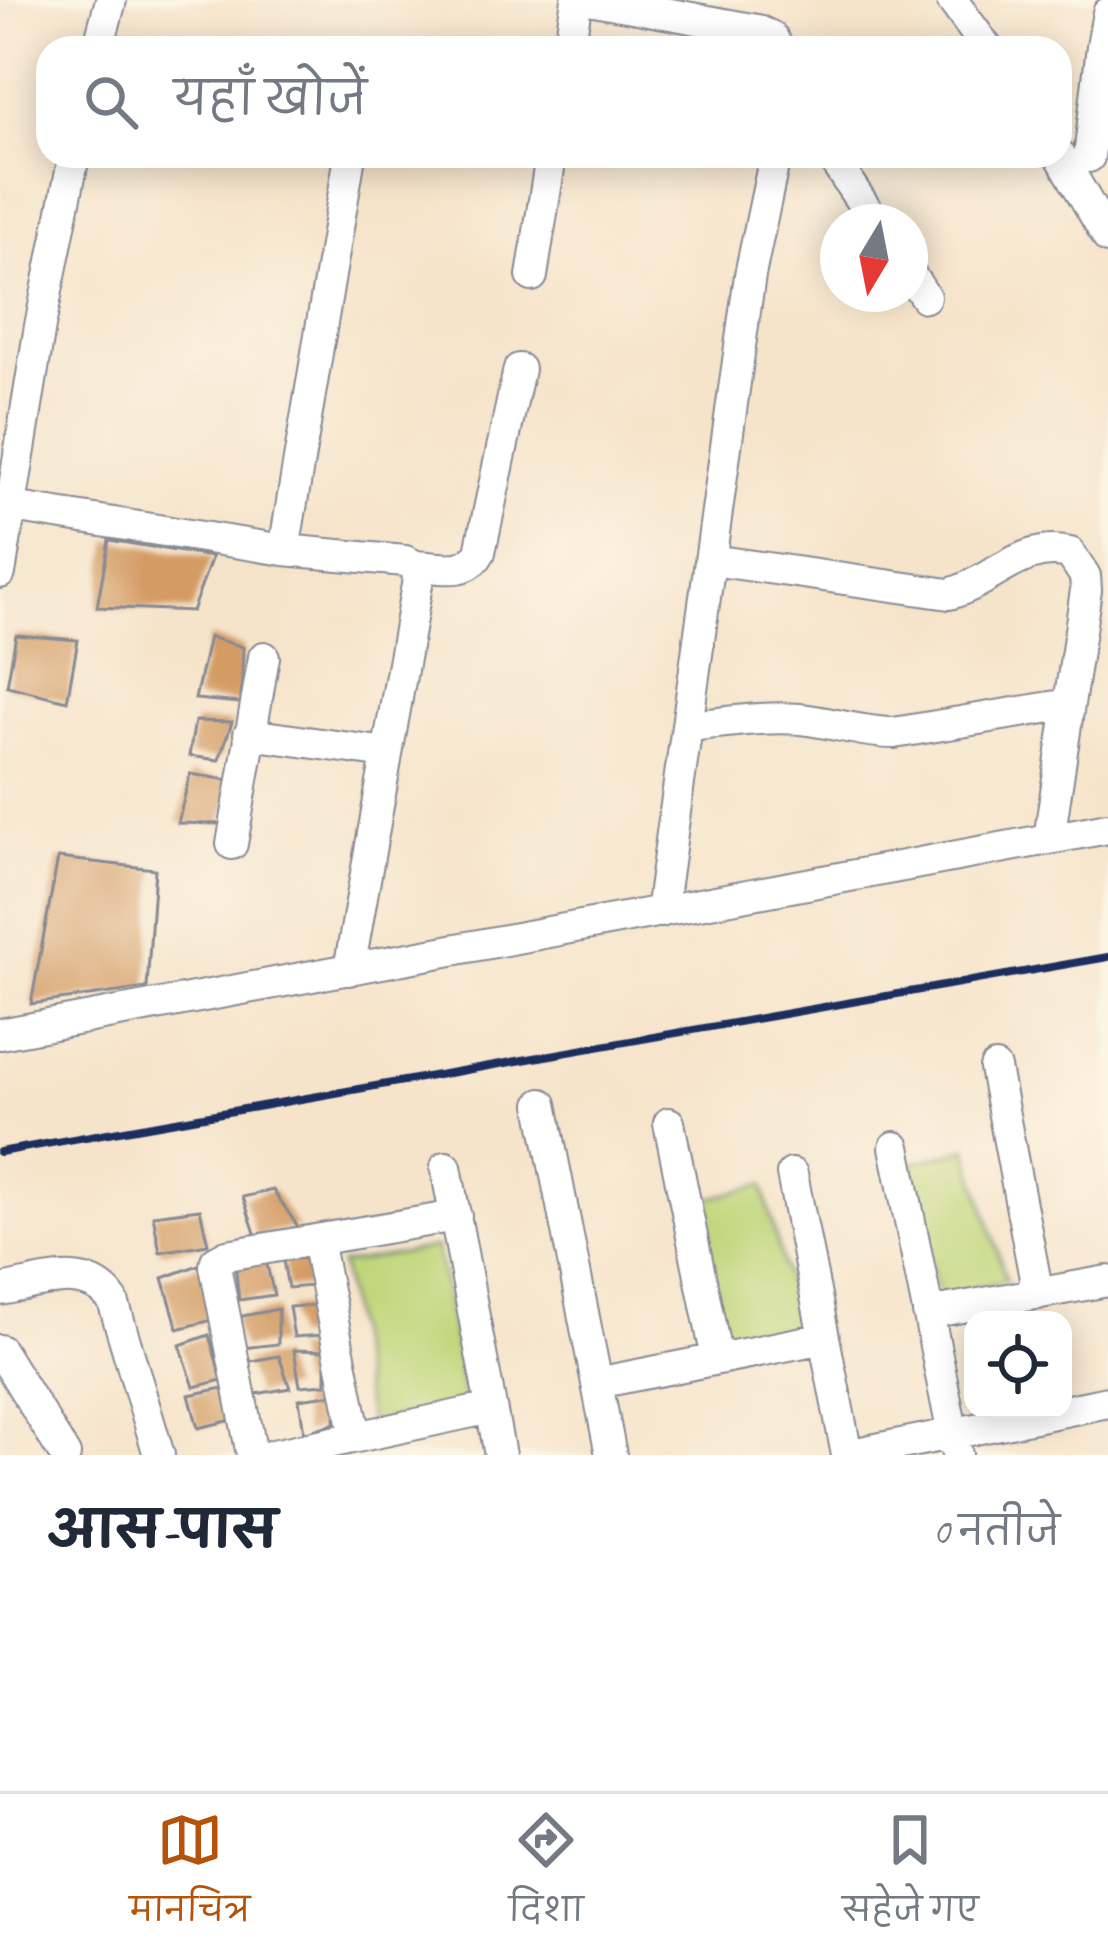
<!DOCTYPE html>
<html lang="hi">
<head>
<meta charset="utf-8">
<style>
	:root { --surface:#fff; --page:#f6f6f7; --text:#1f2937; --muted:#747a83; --line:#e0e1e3; --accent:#b45309 }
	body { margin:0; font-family:Caveat,"Playpen Sans Deva",sans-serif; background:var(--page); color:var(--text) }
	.controls { position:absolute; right:36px; bottom:36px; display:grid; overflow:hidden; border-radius:24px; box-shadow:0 6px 30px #0003 }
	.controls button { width:108px; height:108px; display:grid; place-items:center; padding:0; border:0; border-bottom:3px solid var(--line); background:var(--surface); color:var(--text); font:60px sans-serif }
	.compass { position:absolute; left:820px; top:204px; width:108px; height:108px; border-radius:50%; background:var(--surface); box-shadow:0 6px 30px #0003; rotate:190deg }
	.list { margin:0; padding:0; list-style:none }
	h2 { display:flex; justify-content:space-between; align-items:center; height:156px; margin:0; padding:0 48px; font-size:51px }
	h2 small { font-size:39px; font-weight:400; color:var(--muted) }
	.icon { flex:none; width:66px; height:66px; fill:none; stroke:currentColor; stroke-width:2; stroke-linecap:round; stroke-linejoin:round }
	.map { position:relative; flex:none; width:1108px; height:1455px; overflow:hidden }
	.search { position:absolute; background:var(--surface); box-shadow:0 6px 30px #0003; left:36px; right:36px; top:36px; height:132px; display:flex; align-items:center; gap:30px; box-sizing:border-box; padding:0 42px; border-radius:36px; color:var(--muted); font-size:45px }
	.sheet { height:336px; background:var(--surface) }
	nav { display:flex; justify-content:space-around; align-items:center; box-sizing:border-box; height:168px; border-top:3px solid var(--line); background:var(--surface); font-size:33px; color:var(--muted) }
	nav a { display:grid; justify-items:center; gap:6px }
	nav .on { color:var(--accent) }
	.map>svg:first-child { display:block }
	.green { fill:#c0d579; stroke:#6e826c; stroke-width:3 }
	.building { fill:#d49c65 }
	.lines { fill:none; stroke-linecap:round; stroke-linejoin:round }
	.street-casing { stroke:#888a94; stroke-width:34 }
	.street { stroke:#fff; stroke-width:30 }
	.rail { stroke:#1b2f5e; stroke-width:8 }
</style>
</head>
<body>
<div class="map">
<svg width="1108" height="1455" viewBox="0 0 1108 1455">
	<rect width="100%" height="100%" fill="#fcf5e5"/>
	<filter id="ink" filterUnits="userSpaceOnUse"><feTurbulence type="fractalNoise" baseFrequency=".00833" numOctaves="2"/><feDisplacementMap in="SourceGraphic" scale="24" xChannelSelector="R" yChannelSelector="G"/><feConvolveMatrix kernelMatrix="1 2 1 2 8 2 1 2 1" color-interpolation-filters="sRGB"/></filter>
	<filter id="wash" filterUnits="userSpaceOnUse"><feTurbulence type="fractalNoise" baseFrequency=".004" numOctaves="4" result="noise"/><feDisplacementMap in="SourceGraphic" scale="48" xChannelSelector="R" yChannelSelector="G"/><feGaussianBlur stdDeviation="2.7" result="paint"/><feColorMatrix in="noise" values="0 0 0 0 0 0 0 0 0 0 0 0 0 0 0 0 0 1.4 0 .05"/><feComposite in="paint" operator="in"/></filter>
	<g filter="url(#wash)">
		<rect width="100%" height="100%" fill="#f6e4ca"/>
		<!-- green -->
		<path class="green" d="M967 1148 1006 1280 940 1298 901 1167Z
			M763 1185 800 1335 730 1353 693 1202Z
			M437 1247 466 1405 369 1422 341 1264Z"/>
		<g id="blocks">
			<!-- building -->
			<path class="building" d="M109 540 212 557 192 611 97 607Z
				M16 635 78 640 67 701 7 686Z
				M209 637 243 647 241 703 195 699Z
				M195 721 232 722 219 760 189 756Z
				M190 774 235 781 221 824 178 823Z
				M58 858 155 869 147 988 31 1004Z
				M273 1190 298 1227 256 1236 243 1197Z
				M200 1209 208 1244 160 1252 153 1215Z
				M307 1258 313 1286 288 1288 283 1260Z
				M266 1261 274 1295 239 1300 235 1264Z
				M201 1264 212 1320 178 1329 163 1278Z
				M314 1305 323 1335 294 1337 289 1307Z
				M278 1309V1344L242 1348 233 1318Z
				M209 1335 222 1380 194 1387 180 1345Z
				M294 1350 326 1351V1384L300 1386Z
				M279 1356 290 1388 256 1394 245 1362Z
				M228 1387 232 1420 198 1428 189 1395Z
				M336 1394 335 1423 304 1433 299 1399Z"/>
		</g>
	</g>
	<g filter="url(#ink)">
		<use href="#blocks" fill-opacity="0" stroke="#888a94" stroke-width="3"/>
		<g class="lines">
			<defs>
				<path id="street" d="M594 0 757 30 772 37 778 48
					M952 0 987 48
					M1102 46 1108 13
					M98 48 111 0
					M569 48 577 0
					M1060 155 1108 238
					M831 156 875 222
					M1089 157 1102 46 1108 48
					M910 274 925 297
					M532 276 551 156
					M0 505 284 550 405 561 416 566 418 579 349 970
					M284 550 350 156
					M711 560 949 594C992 583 1023 541 1070 553L1085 576 1086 590 1049 839
					M416 566C439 567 468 576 480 552L519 369
					M0 573 40 326 74 156
					M687 726C724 723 763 716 800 719 832 722 862 733 894 733L1069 704
					M249 734 387 753
					M232 844 264 657
					M661 912 750 275 775 156
					M0 1034 1108 828
					M995 1068 1038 1294
					M542 1104 611 1455
					M669 1123 717 1359
					M895 1147 957 1455
					M446 1167 500 1455
					M792 1174 847 1455
					M317 1240 356 1437
					M0 1290C38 1284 87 1263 113 1301L159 1455
					M928 1313 1108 1281
					M0 1350 65 1455
					M597 1383 824 1338
					M252 1455 215 1266 216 1261 227 1255 456 1216
					M273 1455 491 1408
					M847 1455 1108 1402"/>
			</defs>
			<!-- street casing -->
			<use href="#street" class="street-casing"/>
			<!-- street -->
			<use href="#street" class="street"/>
			<!-- rail -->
			<path class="rail" d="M0 1152 1108 957"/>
		</g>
	</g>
</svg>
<div class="controls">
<button><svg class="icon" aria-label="locate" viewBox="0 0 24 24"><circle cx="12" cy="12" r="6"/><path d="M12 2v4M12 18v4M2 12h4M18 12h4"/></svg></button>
</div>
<svg class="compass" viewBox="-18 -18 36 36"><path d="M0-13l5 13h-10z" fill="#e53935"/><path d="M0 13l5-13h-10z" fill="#747a83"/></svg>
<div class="search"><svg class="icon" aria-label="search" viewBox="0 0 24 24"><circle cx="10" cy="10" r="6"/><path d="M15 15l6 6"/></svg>यहाँ खोजें</div>
</div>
<section class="sheet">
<h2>आस-पास<small>0 नतीजे</small></h2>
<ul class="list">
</ul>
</section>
<nav>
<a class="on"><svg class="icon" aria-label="map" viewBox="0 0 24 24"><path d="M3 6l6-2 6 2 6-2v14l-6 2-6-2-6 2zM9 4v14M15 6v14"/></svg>मानचित्र</a>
<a><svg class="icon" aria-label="directions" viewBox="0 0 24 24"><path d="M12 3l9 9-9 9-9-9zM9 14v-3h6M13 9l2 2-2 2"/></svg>दिशा</a>
<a><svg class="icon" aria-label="saved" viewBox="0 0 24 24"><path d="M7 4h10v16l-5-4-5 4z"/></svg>सहेजे गए</a>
</nav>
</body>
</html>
